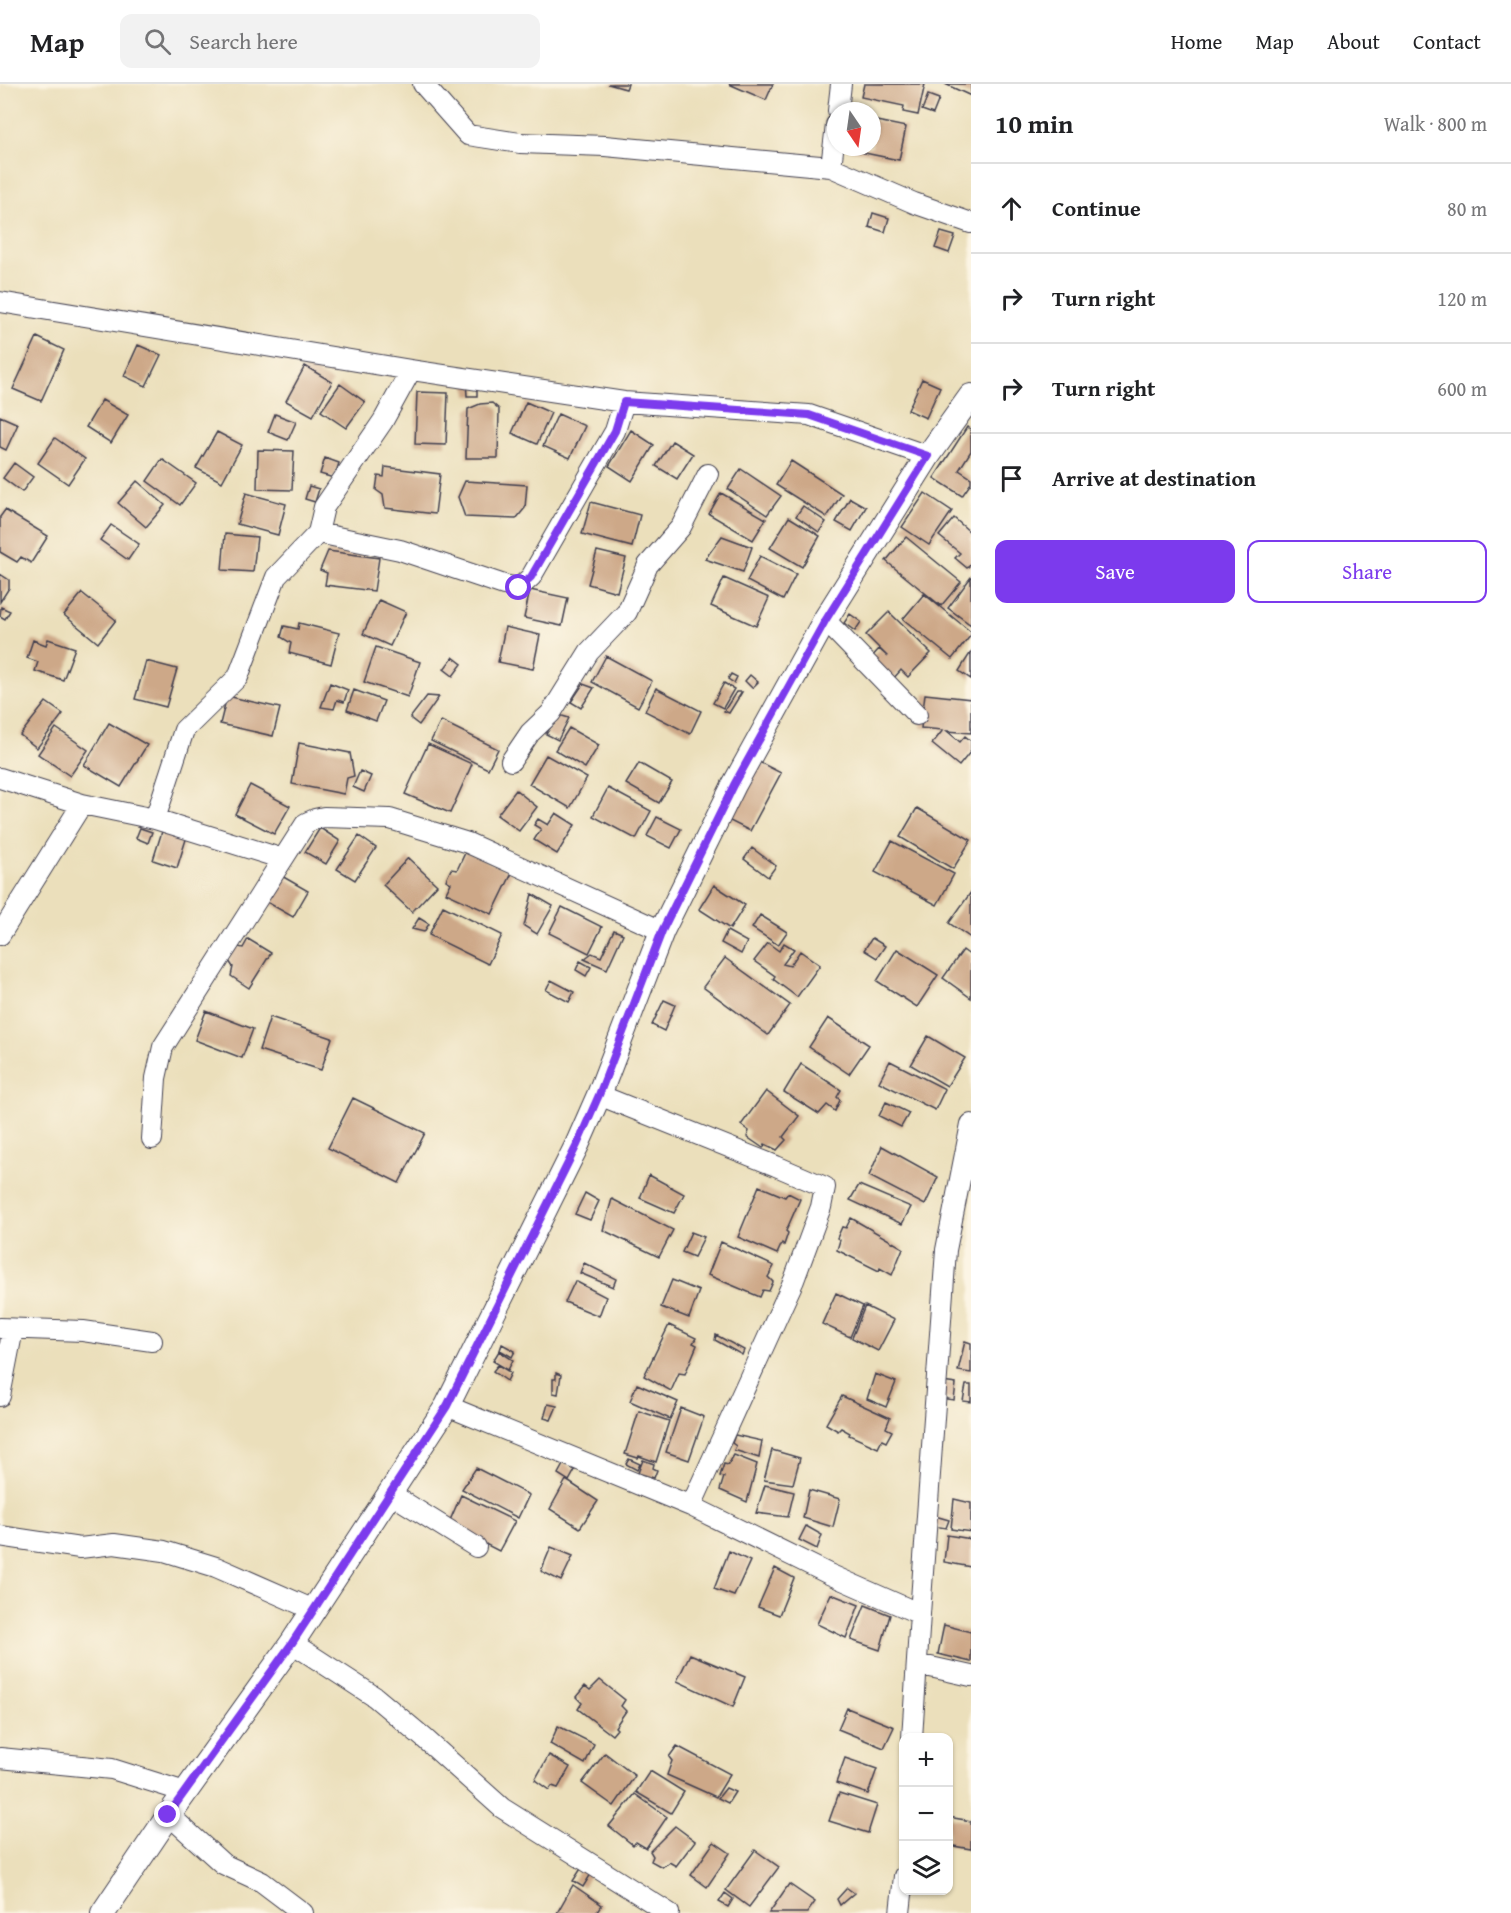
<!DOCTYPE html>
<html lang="en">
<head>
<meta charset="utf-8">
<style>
	:root { --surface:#fff; --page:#f2f2f2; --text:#202124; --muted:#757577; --line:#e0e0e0; --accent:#7c3aed }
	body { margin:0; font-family:"Gentium Book Plus",serif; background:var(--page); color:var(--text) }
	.controls { position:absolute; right:18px; bottom:18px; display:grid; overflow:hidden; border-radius:12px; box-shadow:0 2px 4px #0004 }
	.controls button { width:54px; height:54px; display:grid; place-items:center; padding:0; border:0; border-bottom:2px solid var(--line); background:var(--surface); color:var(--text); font:30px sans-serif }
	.compass { position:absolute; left:827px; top:18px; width:54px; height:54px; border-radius:50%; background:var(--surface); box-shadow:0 2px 4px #0004; rotate:167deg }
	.stop { position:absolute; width:18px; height:18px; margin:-14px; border:4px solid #7c3aed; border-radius:50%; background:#fff }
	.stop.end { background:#7c3aed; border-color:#fff; box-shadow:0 2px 6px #0008 }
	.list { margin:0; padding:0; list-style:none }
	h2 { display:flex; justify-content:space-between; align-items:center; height:78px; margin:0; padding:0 24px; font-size:26px }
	h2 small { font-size:20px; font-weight:400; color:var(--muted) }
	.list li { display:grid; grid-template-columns:39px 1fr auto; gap:18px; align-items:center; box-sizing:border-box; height:90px; padding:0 24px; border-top:2px solid var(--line) }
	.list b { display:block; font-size:22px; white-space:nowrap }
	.list em { font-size:20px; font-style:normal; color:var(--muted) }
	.actions { display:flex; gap:12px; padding:18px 24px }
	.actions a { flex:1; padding:14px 0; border:2px solid var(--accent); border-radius:12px; text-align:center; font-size:21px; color:var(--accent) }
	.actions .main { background:var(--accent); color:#fff }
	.icon { flex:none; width:33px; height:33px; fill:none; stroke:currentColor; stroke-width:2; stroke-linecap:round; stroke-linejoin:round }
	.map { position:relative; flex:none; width:971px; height:1829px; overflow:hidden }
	header { display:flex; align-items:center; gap:36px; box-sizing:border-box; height:84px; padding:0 30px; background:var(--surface); border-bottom:2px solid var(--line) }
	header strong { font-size:28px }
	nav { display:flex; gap:33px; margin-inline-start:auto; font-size:21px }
	.search { width:420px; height:54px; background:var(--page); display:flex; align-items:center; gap:15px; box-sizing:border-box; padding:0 21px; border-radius:12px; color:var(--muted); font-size:22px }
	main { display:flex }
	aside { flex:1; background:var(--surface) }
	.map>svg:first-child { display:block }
	.building { fill:#cda888 }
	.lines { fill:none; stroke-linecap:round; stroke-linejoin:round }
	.minor-casing { stroke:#403e4e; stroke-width:22 }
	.tertiary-casing { stroke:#403e4e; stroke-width:26 }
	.minor { stroke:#fff; stroke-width:20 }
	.tertiary { stroke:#fff; stroke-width:24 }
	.route { stroke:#7c3aed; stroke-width:8 }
</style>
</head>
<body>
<header>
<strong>Map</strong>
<div class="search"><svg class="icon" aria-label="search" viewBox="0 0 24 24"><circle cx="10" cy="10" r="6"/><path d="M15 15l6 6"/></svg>Search here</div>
<nav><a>Home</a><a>Map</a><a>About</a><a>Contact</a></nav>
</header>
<main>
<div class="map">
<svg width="971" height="1829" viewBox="0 0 971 1829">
	<rect width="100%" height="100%" fill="#fcf5e5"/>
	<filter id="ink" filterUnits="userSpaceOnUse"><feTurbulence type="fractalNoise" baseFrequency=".0167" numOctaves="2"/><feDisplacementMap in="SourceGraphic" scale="12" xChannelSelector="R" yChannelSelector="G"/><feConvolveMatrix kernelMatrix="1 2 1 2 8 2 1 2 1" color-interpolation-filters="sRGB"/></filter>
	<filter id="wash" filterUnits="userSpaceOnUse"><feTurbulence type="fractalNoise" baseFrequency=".008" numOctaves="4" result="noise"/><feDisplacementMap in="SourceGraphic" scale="24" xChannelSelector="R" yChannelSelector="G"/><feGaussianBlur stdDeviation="1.35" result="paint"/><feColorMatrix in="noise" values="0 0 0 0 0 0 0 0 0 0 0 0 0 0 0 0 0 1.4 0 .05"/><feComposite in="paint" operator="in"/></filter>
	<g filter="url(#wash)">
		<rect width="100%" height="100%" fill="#ebdfbb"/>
		<g id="blocks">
			<!-- building -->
			<path class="building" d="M608 0H628L626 5Z
				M729 0H773L766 16Z
				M864 0H925L918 31 903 28 904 22 861 13Z
				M945 0H971V12Z
				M928 11 939 15 933 30 922 26Z
				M872 36 906 43 899 76 850 66 851 63H872Z
				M873 129 889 134 885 148 869 143Z
				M941 148 955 152 949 169 935 164Z
				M37 253 64 266 41 317 13 305Z
				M138 261 161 271 146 302 124 292Z
				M305 282 332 298 313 332 286 317Z
				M922 295 940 303 926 334 908 326Z
				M477 297V312H467L466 298Z
				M340 300 365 318 346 344 321 327Z
				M417 308 448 309 446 361 415 360Z
				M102 316 128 331 111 359 86 343Z
				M526 318 551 329 537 360 512 349Z
				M492 319 499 325 498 374H466L468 325 480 320Z
				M275 330 296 338 288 356 268 348Z
				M558 330 585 342 570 374 543 362Z
				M0 332 18 340 6 366 0 363Z
				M967 343 971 345V367L959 386 971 394V399L962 412 934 394Z
				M631 346 654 361 632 397 609 382Z
				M217 348 242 361 222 398 196 384Z
				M55 354 85 375 68 400 38 379Z
				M672 357 693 370 677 395 656 382Z
				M258 366 294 367 292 406 257 405Z
				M325 374 339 379 334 394 320 390Z
				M162 375 196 399 180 421 147 397Z
				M791 377 842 410 827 433 776 401Z
				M14 379 33 393 22 408 3 394Z
				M385 383 440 390 435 430 385 424 383 411 376 406 378 392 384 393Z
				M741 385 781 412 767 431 728 405Z
				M137 397 165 421 146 443 118 419Z
				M465 397 527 401 525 424 516 435 465 433 458 413Z
				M309 402 319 405 315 418 305 415Z
				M246 409 286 420 278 451 237 440Z
				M721 409 766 435 753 456 709 430Z
				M925 409 952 427 929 461 902 443Z
				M850 414 866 423 852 447 836 438Z
				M591 418 640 431 632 463 582 450Z
				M803 422 826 438 819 448 796 432Z
				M5 426 48 452 31 479 21 473 17 478 0 468V433Z
				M789 433 820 452 802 483 770 464Z
				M954 434 971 449V480L967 484 955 474 960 469 939 452Z
				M111 441 139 460 128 476 100 456Z
				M225 450 257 453 253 488 222 486Z
				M722 452 752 463 743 488 705 475Z
				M906 453 961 498 941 522 886 477Z
				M328 467 379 474 374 507 325 501 327 489 320 486Z
				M597 467 626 474 617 508 588 500Z
				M760 472 796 490 783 516 747 497Z
				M0 490 9 496V504L0 518Z
				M971 493V541L948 524Z
				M724 494 769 514 756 542 711 522Z
				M530 506 568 514 562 542 524 534Z
				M82 509 116 536 98 559 64 531Z
				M924 510 971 548V551L952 575 903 535Z
				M379 516 406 528 390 562 363 550Z
				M1 523 10 527 5 535 0 532Z
				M889 528 931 569 908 593 901 586 892 596 870 575 879 565 888 573 866 551Z
				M850 530 861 538 855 547 844 539Z
				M299 539 339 549 331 580 289 569 291 559 281 553 284 542 298 545Z
				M505 543 540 551 533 585 498 578Z
				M48 555 75 564 63 596 35 587 38 578 27 574 33 556 46 561Z
				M376 563 420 578 408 613 364 598Z
				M971 568V595L959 587Z
				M606 572 652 597 638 623 592 598Z
				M453 573 462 580 453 592 444 585Z
				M146 577 177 585 166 623 135 615Z
				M731 590 737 593 734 599 728 595Z
				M750 591 758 598 752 604 745 597Z
				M330 599 348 606 344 618 337 616 334 625 321 623Z
				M724 599 734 605 723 624 713 619Z
				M583 600 594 604 581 624 571 618Z
				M656 604 701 627 690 650 645 627Z
				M354 606 384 617 376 637 347 626Z
				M736 608H742L729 629 724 627Z
				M925 610 971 615V649L947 647 960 658 965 652 971 657V667L959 682 932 660 943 646 921 644Z
				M227 612 280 624 273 652 220 640Z
				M427 612 439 613 419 641 410 634Z
				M46 618 63 630 37 664 20 651Z
				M559 631 569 634 558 656 546 650Z
				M441 637 498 665 488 685 431 657Z
				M109 639 147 661 121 703 84 681Z
				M56 644 88 666 70 692 38 670Z
				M569 644 599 661 585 684 555 666Z
				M299 659 350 669 354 692 347 694 344 710 292 700Z
				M428 660 472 680 450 729 405 710Z
				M546 671 587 694 570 724 529 700Z
				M755 676 781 689 750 747 724 734Z
				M639 679 672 698 659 719 626 700Z
				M360 687 371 692 364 708 353 703Z
				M250 701 290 722 274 750 235 730Z
				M608 704 651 727 636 755 593 732Z
				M516 706 537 723 519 747 497 731Z
				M917 724 971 756 953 785 900 753Z
				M556 729 575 741 557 770 534 756 541 745 534 741 538 735 548 741Z
				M657 733 681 745 671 764 647 752Z
				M164 741 188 749 177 784 153 776Z
				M140 744 152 748 148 759 136 754Z
				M320 744 340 757 326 780 305 768Z
				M359 752 376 764 355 796 337 785Z
				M892 757 954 790 937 821 875 788Z
				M752 764 776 782 768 793 744 775Z
				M466 767 512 789 492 830 446 809 451 799 446 796 451 785 457 786Z
				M408 774 437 801 412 828 383 801Z
				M280 791 308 807 293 833 265 817Z
				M714 801 745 821 730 845 699 825Z
				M971 808V854L949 839Z
				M532 810 553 822 537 850 524 842Z
				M443 822 502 851 488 880 429 851Z
				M562 823 602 843 589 869 549 849Z
				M760 831 787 848 778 861 752 844Z
				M419 834 429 840 424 848 412 845Z
				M614 846 623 850 607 885 584 875 592 869 601 873Z
				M727 847 747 858 741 870 721 859Z
				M872 854 885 862 877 874 864 866Z
				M248 855 271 869 249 904 231 892 233 883 229 877 233 862 243 864Z
				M768 859 779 867 784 859 794 865 783 880 790 882 800 867 820 881 797 913 773 895 775 892 754 877Z
				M897 865 938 891 917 923 877 897Z
				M963 866 971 872V914L943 894Z
				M725 874 790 921 768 951 703 903Z
				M580 877 591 883 586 892 576 886Z
				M551 896 574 908 569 918 546 906Z
				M664 916 675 921 664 947 652 941Z
				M206 927 253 945 242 974 195 956Z
				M270 933 332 954 321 986 259 966Z
				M828 934 869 961 849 990 809 963Z
				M928 952 965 974 947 1002 911 981Z
				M890 977 945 1005 935 1026 879 998Z
				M801 980 841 1006 837 1013 840 1016 835 1027 827 1021 819 1030 784 1008Z
				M766 1007 799 1032 783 1053 786 1056 777 1066 765 1060 763 1064 747 1053 749 1047 741 1041Z
				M353 1014 425 1049 399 1099 328 1064Z
				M886 1018 909 1029 901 1043 879 1032Z
				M882 1062 938 1093 925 1121 869 1092Z
				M649 1091 684 1110 674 1129 640 1114Z
				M859 1101 911 1123 902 1140 850 1116Z
				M759 1102 785 1113 788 1109 800 1115 786 1147 788 1149 784 1161 782 1159 777 1170 738 1153Z
				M585 1109 599 1117 590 1136 575 1130Z
				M612 1115 673 1146 659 1173 603 1146Z
				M851 1134 903 1164 892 1191 880 1184 879 1187 837 1166 840 1156 837 1154 842 1143 846 1144Z
				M691 1148 704 1153 694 1173 682 1168Z
				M721 1158 774 1182 768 1193 773 1198 769 1207 763 1206 760 1213 708 1191Z
				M584 1179 616 1195 613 1203 580 1189Z
				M672 1196 699 1207 689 1234 661 1223Z
				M575 1197 606 1213 599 1232 565 1218Z
				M836 1209 863 1222 850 1253 822 1240Z
				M865 1222 894 1236 878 1267 852 1254Z
				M669 1241 696 1254 693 1259 697 1261 685 1290 679 1289 671 1307 644 1292Z
				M716 1251 744 1266 742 1271 715 1256Z
				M965 1257 971 1259V1289L958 1287Z
				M502 1260 515 1267 512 1273 500 1266Z
				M499 1267 513 1276 508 1286 493 1277Z
				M498 1281 511 1289 507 1297 493 1287Z
				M556 1289 561 1291 558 1310 553 1309V1295H556Z
				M875 1290 896 1298 886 1323 867 1315Z
				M942 1298 956 1300 954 1316 940 1314Z
				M637 1300 678 1318 670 1335 630 1317Z
				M966 1301H971V1318L963 1317Z
				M842 1312 890 1334 886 1344 892 1347 886 1358 882 1356 878 1364 849 1351 850 1349 841 1344 838 1347 826 1340Z
				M548 1320 557 1322 551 1336 544 1334Z
				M681 1324 704 1333 689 1376 666 1368Z
				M639 1327 669 1337 656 1378 639 1372 638 1374 625 1370Z
				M735 1351 762 1357 759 1374 734 1366 736 1362 732 1359Z
				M772 1366 800 1374 793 1400 764 1396Z
				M734 1371 757 1380 747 1418 720 1406 724 1393 720 1392 724 1380 728 1381Z
				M629 1375 640 1380 637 1386 626 1380Z
				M643 1376 654 1380 653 1384 657 1386 654 1394 638 1389Z
				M564 1379 575 1386 569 1397 558 1390Z
				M476 1384 529 1411 518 1434 462 1405Z
				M566 1396 598 1417 580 1444 550 1425Z
				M765 1401 794 1408 788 1433 756 1429Z
				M809 1406 840 1415 833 1443 803 1434Z
				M461 1411 515 1437 499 1467 448 1441Z
				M954 1415 971 1419V1448L951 1445Z
				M935 1432 949 1436 946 1444 933 1442Z
				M806 1442 822 1451 817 1465 799 1456Z
				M947 1451 971 1455V1483L944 1478Z
				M551 1463 573 1472 561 1497 541 1487Z
				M729 1467 750 1477 734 1512 714 1505Z
				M775 1484 794 1494 779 1531 758 1523Z
				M831 1510 859 1521 846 1554 817 1540Z
				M865 1521 890 1531 880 1566 851 1556Z
				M944 1541 971 1548V1578L938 1570Z
				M690 1570 745 1593 733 1623 677 1597Z
				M600 1596 625 1616 621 1622 626 1627 615 1643 617 1645 612 1651 578 1625 582 1619 576 1613 585 1602 590 1606Z
				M847 1624 894 1643 884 1664 838 1645Z
				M558 1642 594 1660 585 1680 550 1660Z
				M677 1662 730 1690 716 1713 667 1691 672 1677 669 1673Z
				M605 1669 635 1692 614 1722 582 1699Z
				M549 1671 570 1683 558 1704 552 1702 549 1706 535 1696Z
				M845 1674 877 1685 868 1710 836 1699Z
				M650 1687 684 1708 671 1729 636 1708Z
				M726 1704 735 1708 728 1719 718 1714Z
				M839 1709 877 1721 868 1749 829 1737Z
				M635 1710 667 1733 646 1764 636 1758 633 1761 609 1742Z
				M948 1733 971 1737V1765L948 1761Z
				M675 1742 695 1757 676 1782 669 1778 662 1783 651 1777 653 1772 650 1767Z
				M714 1758 730 1769 707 1803 691 1791Z
				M755 1766 779 1783 749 1823 726 1806Z
				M582 1783 591 1790 583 1803 573 1797Z
				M789 1800 815 1818 807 1829H769Z
				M573 1801 602 1821 596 1829H557Z
				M847 1804 854 1809 840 1821 837 1815Z
				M725 1809 733 1815 728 1823 719 1818Z"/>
		</g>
	</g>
	<g filter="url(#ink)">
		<use href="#blocks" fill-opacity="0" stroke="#403e4e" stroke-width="1.5"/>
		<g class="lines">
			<defs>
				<path id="minor" d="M423 0 468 51 520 59 605 62 831 83
					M838 27 841 0
					M836 41 831 83 914 119 971 139
					M0 218 411 286 624 318 809 331 928 372
					M318 449 400 466 504 501 519 504 531 493 615 347 624 318
					M825 536 917 631
					M511 677 530 649 551 629 589 568 627 528 648 481 681 443 708 390
					M0 694 82 720
					M155 735 184 646 238 593 276 493 318 449 324 423 383 337 411 286
					M0 851 82 720 155 735 283 775 306 739 315 735 324 733 390 735 468 759 662 847
					M599 1011 776 1082 825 1103 821 1123 794 1196 691 1422
					M152 1055 156 994 163 963 283 775
					M0 1244 83 1247 152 1257
					M0 1312 13 1245
					M447 1322 691 1422 829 1490 920 1530 946 1166 971 1040
					M391 1410 476 1463
					M0 1452 80 1464 114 1460 164 1467 216 1483 314 1526
					M292 1559 375 1613 424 1654 502 1724 669 1829
					M917 1580 971 1592
					M912 1654 920 1530
					M0 1674 112 1685 185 1708
					M169 1731 223 1780 262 1798 303 1829
					M900 1829 904 1792"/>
				<path id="tertiary" d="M103 1829 169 1731 292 1559 447 1322 577 1061 599 1011 662 847 734 701 825 536 928 372 971 312"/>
			</defs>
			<!-- minor casing -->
			<use href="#minor" class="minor-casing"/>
			<!-- tertiary casing -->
			<use href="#tertiary" class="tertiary-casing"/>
			<!-- minor -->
			<use href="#minor" class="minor"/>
			<!-- tertiary -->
			<use href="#tertiary" class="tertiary"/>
		</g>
	</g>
	<g class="lines" filter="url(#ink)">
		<!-- route -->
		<path class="route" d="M168 1731 292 1559 447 1322 577 1061 599 1011 662 847 734 701 825 537 928 372 809 331 624 318 615 347 531 493 519 504"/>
	</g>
</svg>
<div class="controls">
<button>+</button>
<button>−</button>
<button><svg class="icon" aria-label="layers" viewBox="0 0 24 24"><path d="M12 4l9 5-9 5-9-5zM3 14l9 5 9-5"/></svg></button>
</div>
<svg class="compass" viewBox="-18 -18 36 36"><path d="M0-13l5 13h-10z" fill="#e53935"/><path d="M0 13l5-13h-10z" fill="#757577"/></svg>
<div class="stop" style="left:519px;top:504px"></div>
<div class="stop end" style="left:168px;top:1731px"></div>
</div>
<aside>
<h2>10 min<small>Walk · 800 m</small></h2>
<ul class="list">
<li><svg class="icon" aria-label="ahead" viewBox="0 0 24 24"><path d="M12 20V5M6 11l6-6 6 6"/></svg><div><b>Continue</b></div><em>80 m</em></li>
<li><svg class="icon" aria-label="right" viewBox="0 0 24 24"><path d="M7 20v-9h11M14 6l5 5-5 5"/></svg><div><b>Turn right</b></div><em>120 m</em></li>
<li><svg class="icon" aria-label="right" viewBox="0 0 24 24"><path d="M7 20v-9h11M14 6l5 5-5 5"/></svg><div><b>Turn right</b></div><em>600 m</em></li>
<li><svg class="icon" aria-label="arrive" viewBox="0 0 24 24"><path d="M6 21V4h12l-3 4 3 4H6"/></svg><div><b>Arrive at destination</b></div></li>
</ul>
<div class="actions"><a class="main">Save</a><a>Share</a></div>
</aside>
</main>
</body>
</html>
